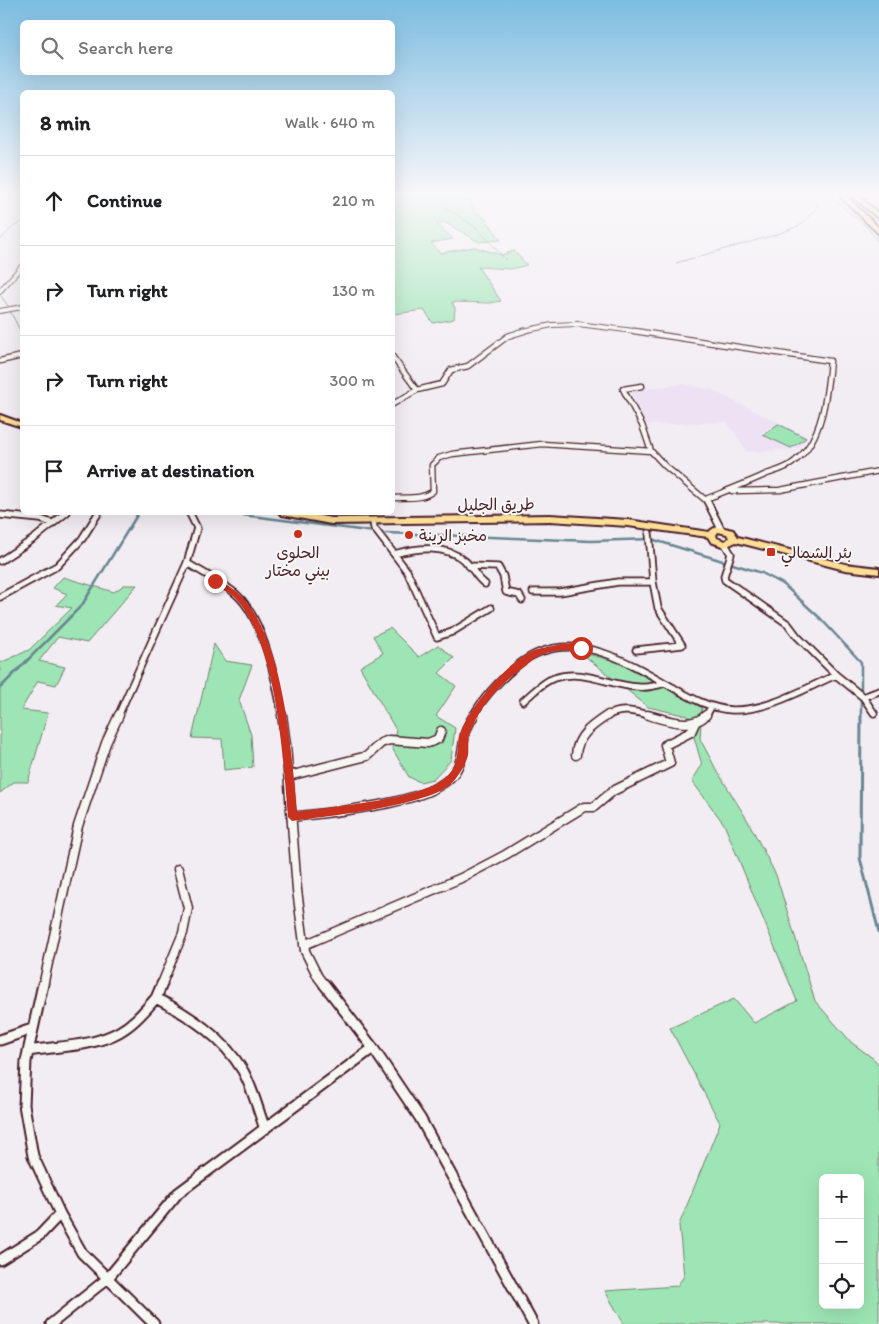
<!DOCTYPE html>
<html lang="en">
<head>
<meta charset="utf-8">
<style>
	:root { --surface:#fff; --page:#f2f2f2; --text:#202124; --muted:#757577; --line:#e0e0e0 }
	body { margin:0; font-family:Itim,"Playpen Sans Arabic",sans-serif; background:var(--page); color:var(--text) }
	.controls { position:absolute; right:15px; bottom:15px; display:grid; overflow:hidden; border-radius:8px; box-shadow:0 5px 20px #0002 }
	.controls button { width:45px; height:45px; display:grid; place-items:center; padding:0; border:0; border-bottom:1px solid var(--line); background:var(--surface); color:var(--text); font:25px sans-serif }
	.stop { position:absolute; width:15px; height:15px; margin:-11px; border:4px solid #c8321e; border-radius:50%; background:#fff }
	.stop.end { background:#c8321e; border-color:#fff; box-shadow:0 1px 5px #0008 }
	.list { margin:0; padding:0; list-style:none }
	h2 { display:flex; justify-content:space-between; align-items:center; height:65px; margin:0; padding:0 20px; font-size:21px }
	h2 small { font-size:16px; font-weight:400; color:var(--muted) }
	.list li { display:grid; grid-template-columns:32px 1fr auto; gap:15px; align-items:center; box-sizing:border-box; height:90px; padding:0 20px; border-top:1px solid var(--line) }
	.list b { display:block; font-size:19px; white-space:nowrap }
	.list em { font-size:16px; font-style:normal; color:var(--muted) }
	.icon { flex:none; width:28px; height:28px; fill:none; stroke:currentColor; stroke-width:2; stroke-linecap:round; stroke-linejoin:round }
	.map { position:relative; flex:none; width:879px; height:1324px; overflow:hidden }
	.search { position:absolute; background:var(--surface); box-shadow:0 5px 20px #0002; left:20px; top:20px; width:375px; height:55px; display:flex; align-items:center; gap:12px; box-sizing:border-box; padding:0 18px; border-radius:8px; color:var(--muted); font-size:19px }
	.panel { position:absolute; background:var(--surface); box-shadow:0 5px 20px #0002; left:20px; top:90px; width:375px; height:425px; border-radius:8px }
	.map>svg:first-child { display:block }
	.built { fill:#ede2f4 }
	.green { fill:#9de5b4; stroke:#748270; fill-rule:evenodd }
	.lines { fill:none; stroke-linecap:round; stroke-linejoin:round }
	.stream-far3 { stroke:#678692; stroke-width:1 }
	.stream-far2 { stroke:#678692; stroke-width:2 }
	.stream-far1 { stroke:#678692; stroke-width:2.5 }
	.stream { stroke:#678692; stroke-width:3 }
	.minor-far4-casing { stroke:#4a1f2b; stroke-width:6 }
	.minor-far3-casing { stroke:#4a1f2b; stroke-width:7 }
	.minor-far2-casing { stroke:#4a1f2b; stroke-width:9 }
	.minor-far1-casing { stroke:#4a1f2b; stroke-width:11 }
	.minor-casing { stroke:#4a1f2b; stroke-width:13 }
	.primary-casing { stroke:#4a1f2b; stroke-width:4 }
	.trunk-casing { stroke:#4a1f2b; stroke-width:4 }
	.minor-far4 { stroke:#f6f6f2; stroke-width:4 }
	.minor-far3 { stroke:#f6f6f2; stroke-width:4.5 }
	.minor-far2 { stroke:#f6f6f2; stroke-width:5.5 }
	.minor-far1 { stroke:#f6f6f2; stroke-width:8 }
	.minor { stroke:#f6f6f2; stroke-width:9 }
	.primary { fill:#fdde96; fill-rule:evenodd }
	.trunk { fill:#fdde96; fill-rule:evenodd }
	.route { fill:#c8321e }
	.poi-dot { fill:#c8321e; stroke:#f6f6f2; stroke-width:2 }
	.labels { text-anchor:middle; stroke-width:4; stroke-linejoin:round; paint-order:stroke }
	.street-label { font-size:16px; fill:#4a1f2b; stroke:#f6f6f2 }
	.poi-label { font-size:16px; fill:#4a1f2b; stroke:#f6f6f2; text-anchor:start }
</style>
</head>
<body>
<div class="map">
<svg width="879" height="1324" viewBox="0 0 879 1324">
	<rect width="100%" height="100%" fill="#f2edf3"/>
	<filter id="ink" filterUnits="userSpaceOnUse"><feTurbulence type="fractalNoise" baseFrequency=".02" numOctaves="2"/><feDisplacementMap in="SourceGraphic" scale="10" xChannelSelector="R" yChannelSelector="G"/><feConvolveMatrix kernelMatrix="1 2 1 2 8 2 1 2 1" color-interpolation-filters="sRGB"/></filter>
	<g filter="url(#ink)">
		<!-- built -->
		<path class="built" d="M683 384 712 390 808 437 799 449 747 452 727 422 646 425 630 390Z"/>
		<!-- green -->
		<path class="green" d="M393 196H470L473 210 486 219 501 240 479 242 444 222 437 224 453 239 431 243 440 253 474 247 502 255 514 251 527 265 511 269 478 267 501 301 490 303 452 302 455 308 454 319 433 323 424 310 393 314Z
			M778 424 806 438 791 448 763 435Z
			M63 577 114 592 124 585H137L87 643 58 637 39 661 65 667 56 685 38 681 21 710 48 713 28 782H14L0 793V663L29 650 72 608 56 605 67 594 53 588Z
			M390 628 419 657 438 645 454 658 439 673 456 686 436 716 455 728 451 760 433 779 420 782 409 777 392 748 396 730 360 667 383 653 373 636Z
			M214 644 225 661 252 665 239 700 251 735 253 767 224 770 222 739 192 738Z
			M580 652 618 662 702 708 700 739 716 769 748 821 776 875 815 1001 852 1043 874 1059 879 1065V1324H624L605 1291 677 1286 684 1276 679 1225 720 1123 670 1028 734 999 754 1023 797 1001 724 824 692 781 702 765 688 716 648 707ZM823 1178H860V1305H823Z"/>
		<g class="lines">
			<!-- stream-far3 -->
			<path class="stream-far3" d="M429 196 477 228 506 260
				M829 196 865 225 879 243
				M0 240 13 227 22 222
				M676 263 775 235 801 225 816 208 819 196
				M1 296 8 306
				M10 311 21 332"/>
			<!-- stream-far2 -->
			<path class="stream-far2" d="M20 331 22 334"/>
			<!-- stream-far1 -->
			<path class="stream-far1" d="M220 512 375 532
				M386 533 591 541 651 539 762 573 783 584 821 619 861 662V716
				M0 688 82 605 139 512"/>
			<!-- stream -->
			<path class="stream" d="M861 715 860 858 879 932"/>
			<defs>
				<path id="minor-far4" d="M0 291 22 266
					M0 311 22 307
					M518 332 552 325 578 324 642 332"/>
				<path id="minor-far3" d="M634 331 830 361C827 393 823 440 795 461 788 468 776 471 767 474 747 483 726 491 706 499
					M392 356 417 390 393 404
					M0 361 22 356
					M642 386 623 389 642 425 651 451 665 466 708 502
					M417 390 442 384 451 370 468 366 508 336 524 331
					M732 491 780 490 879 471
					M392 498C406 497 422 500 433 491L432 465 439 458 452 454 542 444 651 451"/>
				<path id="minor-far2" d="M707 501 721 529
					M0 515 40 519 52 523
					M373 521 374 528 407 571 437 637 452 632 491 608
					M725 544 731 554 724 576 725 580 788 624 797 636 836 675 863 697 874 713
					M394 554C417 548 445 544 465 561 473 568 476 578 485 584
					M0 561 35 538 67 512
					M187 563C203 573 222 582 236 594 262 616 277 683 282 716
					M469 566 498 567 503 576 506 592 519 595 522 600
					M533 592H560L618 582H653
					M0 597 57 566 82 539 99 512
					M636 650 682 645 658 608 653 582 649 533
					M863 697 879 691
					M523 701C533 693 542 682 554 678 584 668 609 686 638 687 648 688 656 686 665 683
					M118 716 187 563 197 528 189 512
					M473 716C484 696 501 679 518 665 567 625 626 660 672 687 690 697 710 709 732 710 768 711 804 689 836 675
					M607 716C622 707 636 712 653 716
					M706 716 711 707"/>
				<path id="minor-far1" d="M282 715 286 745 297 890 305 951 318 977 325 986
					M648 715C666 720 692 730 706 715
					M576 755C577 735 593 725 608 715
					M289 776 367 756 381 743 389 740 428 743 438 739 441 731
					M292 817C330 812 434 805 455 772 462 761 462 752 464 740 465 731 469 723 474 715
					M304 945 461 878 505 855 584 807H594L613 791 670 763 665 745 691 732 695 723
					M43 986 78 826 106 743 119 715
					M161 986 183 933 188 908 178 869"/>
				<path id="minor" d="M43 984 26 1061 24 1105 33 1156 60 1214 82 1253 154 1324
					M324 984 373 1048 420 1118 533 1324
					M156 998 162 984
					M0 1040 32 1029
					M28 1051C58 1046 92 1047 119 1032 134 1024 145 1010 156 998 190 1016 223 1037 243 1071 253 1089 258 1110 265 1129
					M0 1260 40 1235 60 1214
					M51 1324 108 1278 178 1193 373 1048"/>
				<path id="primary" d="M0 415 22 423V427L0 420Z
					M278 512H299L331 518 550 515 628 520 709 532C716 524 724 528 733 530L738 537 845 564 879 568V574L845 570 736 542 725 547 711 542 708 537 628 526 550 521 331 524 282 515ZM718 532 727 534 729 538 725 541 717 538 716 535Z"/>
				<path id="trunk" d="M840 196H846L879 228V234Z
					M852 196H859L879 214V219Z"/>
			</defs>
			<!-- minor-far4 casing -->
			<use href="#minor-far4" class="minor-far4-casing"/>
			<!-- minor-far3 casing -->
			<use href="#minor-far3" class="minor-far3-casing"/>
			<!-- minor-far2 casing -->
			<use href="#minor-far2" class="minor-far2-casing"/>
			<!-- minor-far1 casing -->
			<use href="#minor-far1" class="minor-far1-casing"/>
			<!-- minor casing -->
			<use href="#minor" class="minor-casing"/>
			<!-- primary casing -->
			<use href="#primary" class="primary-casing"/>
			<!-- trunk casing -->
			<use href="#trunk" class="trunk-casing"/>
			<!-- minor-far4 -->
			<use href="#minor-far4" class="minor-far4"/>
			<!-- minor-far3 -->
			<use href="#minor-far3" class="minor-far3"/>
			<!-- minor-far2 -->
			<use href="#minor-far2" class="minor-far2"/>
			<!-- minor-far1 -->
			<use href="#minor-far1" class="minor-far1"/>
			<!-- minor -->
			<use href="#minor" class="minor"/>
			<!-- primary -->
			<use href="#primary" class="primary"/>
			<!-- trunk -->
			<use href="#trunk" class="trunk"/>
		</g>
	</g>
	<!-- sky -->
	<linearGradient id="sky" x2="0" y2="1"><stop stop-color="#7cbde1"/><stop offset="0.51" stop-color="#f9f7fa"/><stop offset="1" stop-color="#f9f7fa" stop-opacity="0"/></linearGradient>
	<rect width="879" height="381" fill="url(#sky)"/>
	<!-- route -->
	<path class="route" d="M213 579C219 579 224 583 230 587 284 622 291 752 297 812 330 807 421 799 444 779 460 766 456 754 459 738 465 711 509 661 534 650 540 648 547 647 553 646 562 643 578 641 585 648L581 651C567 649 554 650 540 655 535 657 530 662 525 666 501 684 478 706 469 736 467 742 469 749 468 755 466 764 458 777 451 784 427 806 327 816 292 821L288 817C283 758 277 642 235 598 229 592 220 588 213 583Z"/>
	<!-- markers -->
	<g class="poi-dot">
		<circle cx="298" cy="534" r="5"/>
		<circle cx="409" cy="535" r="5"/>
		<rect x="766" y="547" width="10" height="10" rx="2.5"/>
	</g>
	<g class="labels">
		<!-- street labels -->
		<g class="street-label">
			<text transform="translate(496 504) rotate(-1)" y="6">طريق الجليل</text>
		</g>
		<!-- poi labels -->
		<g class="poi-label">
			<text x="419" y="541">مخبز الرينة</text>
			<text x="298" y="558" text-anchor="middle">الحلوى<tspan x="298" dy="18">بيني مختار</tspan></text>
			<text x="781" y="558">بئر الشمالي</text>
		</g>
	</g>
</svg>
<div class="controls">
<button>+</button>
<button>−</button>
<button><svg class="icon" aria-label="locate" viewBox="0 0 24 24"><circle cx="12" cy="12" r="6"/><path d="M12 2v4M12 18v4M2 12h4M18 12h4"/></svg></button>
</div>
<div class="stop" style="left:581px;top:648px"></div>
<div class="stop end" style="left:215px;top:581px"></div>
<div class="search"><svg class="icon" aria-label="search" viewBox="0 0 24 24"><circle cx="10" cy="10" r="6"/><path d="M15 15l6 6"/></svg>Search here</div>
<section class="panel">
<h2>8 min<small>Walk · 640 m</small></h2>
<ul class="list">
<li><svg class="icon" aria-label="ahead" viewBox="0 0 24 24"><path d="M12 20V5M6 11l6-6 6 6"/></svg><div><b>Continue</b></div><em>210 m</em></li>
<li><svg class="icon" aria-label="right" viewBox="0 0 24 24"><path d="M7 20v-9h11M14 6l5 5-5 5"/></svg><div><b>Turn right</b></div><em>130 m</em></li>
<li><svg class="icon" aria-label="right" viewBox="0 0 24 24"><path d="M7 20v-9h11M14 6l5 5-5 5"/></svg><div><b>Turn right</b></div><em>300 m</em></li>
<li><svg class="icon" aria-label="arrive" viewBox="0 0 24 24"><path d="M6 21V4h12l-3 4 3 4H6"/></svg><div><b>Arrive at destination</b></div></li>
</ul>
</section>
</div>
</body>
</html>
